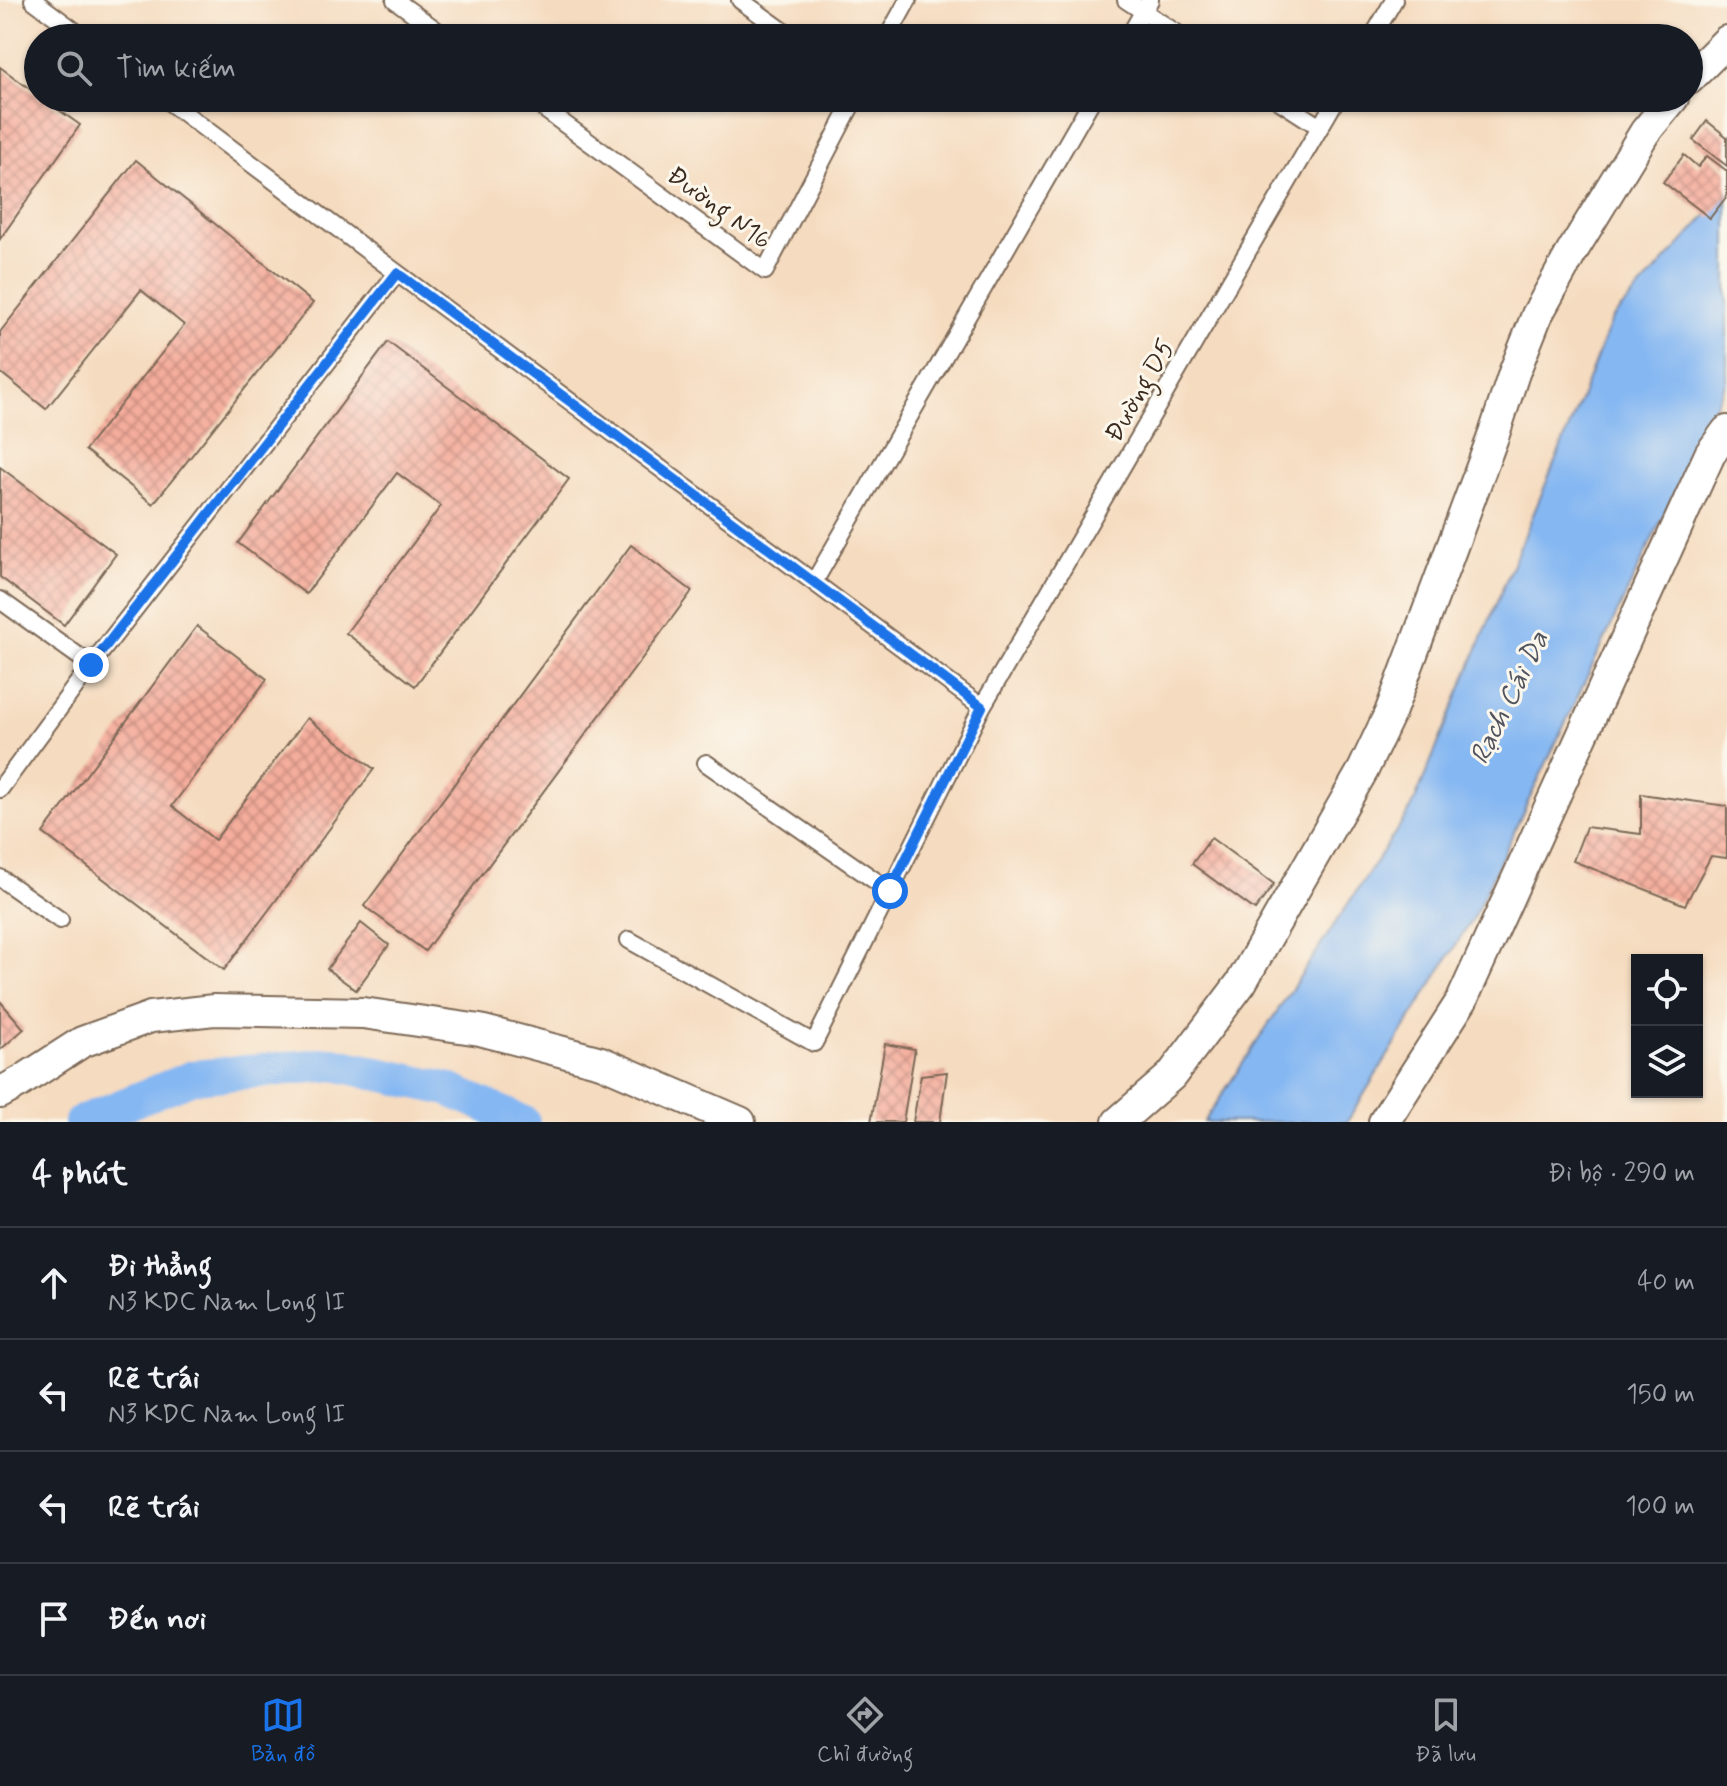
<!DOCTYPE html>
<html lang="vi">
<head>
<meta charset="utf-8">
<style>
	:root { --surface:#171b24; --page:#20242c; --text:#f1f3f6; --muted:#9ea1a6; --line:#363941; --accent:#1a73e8 }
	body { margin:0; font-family:Mynerve,sans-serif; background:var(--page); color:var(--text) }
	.controls { position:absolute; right:24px; bottom:24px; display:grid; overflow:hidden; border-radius:0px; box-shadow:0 2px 6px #0004 }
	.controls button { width:72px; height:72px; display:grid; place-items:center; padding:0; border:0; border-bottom:2px solid var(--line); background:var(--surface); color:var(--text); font:40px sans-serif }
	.stop { position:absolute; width:24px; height:24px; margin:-18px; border:6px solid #1a73e8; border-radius:50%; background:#fff }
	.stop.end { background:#1a73e8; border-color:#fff; box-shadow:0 2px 8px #0008 }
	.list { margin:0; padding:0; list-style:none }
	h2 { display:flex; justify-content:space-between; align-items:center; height:104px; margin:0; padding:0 32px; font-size:34px }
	h2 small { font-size:26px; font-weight:400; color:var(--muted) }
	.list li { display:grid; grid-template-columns:52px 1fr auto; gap:24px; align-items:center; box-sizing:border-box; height:112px; padding:0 32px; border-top:2px solid var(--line) }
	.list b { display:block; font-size:30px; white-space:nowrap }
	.list p { margin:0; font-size:26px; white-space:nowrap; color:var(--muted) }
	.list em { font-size:26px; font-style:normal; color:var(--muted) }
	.icon { flex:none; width:44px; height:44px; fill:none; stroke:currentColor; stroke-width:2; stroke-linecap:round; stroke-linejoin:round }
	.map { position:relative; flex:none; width:1727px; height:1122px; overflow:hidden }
	.search { position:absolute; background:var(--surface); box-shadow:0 2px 6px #0004; left:24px; right:24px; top:24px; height:88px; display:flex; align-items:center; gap:20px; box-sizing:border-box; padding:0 28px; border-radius:44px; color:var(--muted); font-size:30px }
	.sheet { height:552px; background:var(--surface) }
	nav { display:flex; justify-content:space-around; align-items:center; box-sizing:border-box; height:112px; border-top:2px solid var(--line); background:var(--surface); font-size:22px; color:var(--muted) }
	nav a { display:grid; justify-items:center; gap:4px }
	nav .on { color:var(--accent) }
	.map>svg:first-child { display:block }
	.water { fill:#85b7f2; stroke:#607088; stroke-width:2 }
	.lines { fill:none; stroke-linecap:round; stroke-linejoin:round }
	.canal { stroke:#85b7f2; stroke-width:34 }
	.building { fill:url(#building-cross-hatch) }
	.service-casing { stroke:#7c6856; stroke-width:20 }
	.minor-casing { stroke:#7c6856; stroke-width:34 }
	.service { stroke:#fff; stroke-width:16 }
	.minor { stroke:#fff; stroke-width:30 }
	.route { stroke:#1a73e8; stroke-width:10 }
	.labels { text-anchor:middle; stroke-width:6; stroke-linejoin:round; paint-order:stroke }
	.street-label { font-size:26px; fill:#3b2a1e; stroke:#fbf7ec }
	.water-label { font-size:28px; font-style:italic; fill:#51545e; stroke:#fbf7ec }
</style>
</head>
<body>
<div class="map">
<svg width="1727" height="1122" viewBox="0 0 1727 1122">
	<defs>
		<pattern id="building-cross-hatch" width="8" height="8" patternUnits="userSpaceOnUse" patternTransform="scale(2)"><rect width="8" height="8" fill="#f5ad9c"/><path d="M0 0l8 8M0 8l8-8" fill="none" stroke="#c88d7f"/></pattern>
	</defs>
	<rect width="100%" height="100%" fill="#fbf7ec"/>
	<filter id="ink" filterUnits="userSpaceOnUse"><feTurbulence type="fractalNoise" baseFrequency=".0125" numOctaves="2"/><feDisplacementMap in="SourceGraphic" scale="16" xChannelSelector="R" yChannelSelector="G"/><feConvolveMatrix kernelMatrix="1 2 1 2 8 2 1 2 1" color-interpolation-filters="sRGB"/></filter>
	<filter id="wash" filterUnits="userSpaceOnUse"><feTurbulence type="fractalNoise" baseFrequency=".006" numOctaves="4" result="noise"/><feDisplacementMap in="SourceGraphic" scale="32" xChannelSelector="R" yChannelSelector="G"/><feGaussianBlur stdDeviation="1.8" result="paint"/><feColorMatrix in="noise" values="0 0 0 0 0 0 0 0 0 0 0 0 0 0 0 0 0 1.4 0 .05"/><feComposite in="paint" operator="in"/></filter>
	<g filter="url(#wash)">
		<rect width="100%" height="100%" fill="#f5dbbf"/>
		<!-- water -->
		<path class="water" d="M1727 193V381L1475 914 1347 1122H1204L1412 807 1576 411 1611 320Z"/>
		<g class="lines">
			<!-- canal -->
			<path class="canal" d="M81 1122 193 1077 334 1064 447 1089 523 1122"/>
		</g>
		<g id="blocks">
			<!-- building -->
			<path class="building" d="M0 67 38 95V98H42L80 125 0 239Z
				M1707 121 1727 137V166L1693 140Z
				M1684 155 1698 167 1707 156 1727 171V196L1710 218 1663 182Z
				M136 160 313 303 153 504 85 450 184 325 141 290 46 409 0 372V332Z
				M388 342 569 479 415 686 346 633 441 506 397 473 306 594 238 543Z
				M0 467 116 554 64 625 0 577Z
				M631 545 692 591 425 951 364 906Z
				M197 626 267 679 172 806 215 840 307 718 374 769 224 970 43 833Z
				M1641 794 1727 806V858L1711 856 1685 905 1573 861 1586 827 1641 834Z
				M1211 838 1274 884 1255 910 1192 864Z
				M361 923 389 945 356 990 327 969Z
				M0 1001 24 1029 0 1050Z
				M885 1044 915 1049 903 1122H871Z
				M947 1072 940 1122H913L921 1075Z"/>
		</g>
	</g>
	<g filter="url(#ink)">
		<use href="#blocks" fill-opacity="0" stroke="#7c6856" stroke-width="2"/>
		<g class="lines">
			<defs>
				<path id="service" d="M33 0 84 38
					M395 0 447 38
					M740 0 793 38
					M1126 0 1184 38
					M887 38 908 0
					M1128 38 1150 0
					M1372 38 1394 0
					M164 98 397 273 982 707 814 1043 629 940
					M529 98 765 271 855 98
					M1275 98 1320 127
					M814 582 1093 98
					M0 600 91 665 0 789
					M91 665 397 273
					M982 707 1337 98
					M706 763 890 891
					M0 878 60 920"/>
				<path id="minor" d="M1689 79 1727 41
					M0 1093 20 1082 82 1042 151 1017 214 1010 363 1013 480 1030 601 1062 740 1122
					M1118 1122 1171 1076 1241 983 1363 770 1390 713 1494 434 1514 373 1537 315 1573 250 1645 132 1673 98
					M1384 1122 1462 1000 1710 454 1727 431"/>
			</defs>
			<!-- service casing -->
			<use href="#service" class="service-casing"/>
			<!-- minor casing -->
			<use href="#minor" class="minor-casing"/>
			<!-- service -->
			<use href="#service" class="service"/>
			<!-- minor -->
			<use href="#minor" class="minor"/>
		</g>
	</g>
	<g class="lines" filter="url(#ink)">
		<!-- route -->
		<path class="route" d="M91 665 397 273 982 707 890 891"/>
	</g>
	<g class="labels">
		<!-- street labels -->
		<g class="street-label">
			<text transform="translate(720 207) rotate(36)" y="9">Đường N16</text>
			<text transform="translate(1139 390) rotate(-60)" y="9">Đường D5</text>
		</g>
		<!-- water labels -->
		<g class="water-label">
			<text transform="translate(1508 697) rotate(-64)" y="10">Rạch Cái Da</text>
		</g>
	</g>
</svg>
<div class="controls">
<button><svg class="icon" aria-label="locate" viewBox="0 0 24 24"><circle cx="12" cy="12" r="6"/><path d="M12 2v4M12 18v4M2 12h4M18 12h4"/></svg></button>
<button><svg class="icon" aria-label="layers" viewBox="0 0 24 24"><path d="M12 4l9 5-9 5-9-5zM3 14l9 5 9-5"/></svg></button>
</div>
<div class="stop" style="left:890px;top:891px"></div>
<div class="stop end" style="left:91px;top:665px"></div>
<div class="search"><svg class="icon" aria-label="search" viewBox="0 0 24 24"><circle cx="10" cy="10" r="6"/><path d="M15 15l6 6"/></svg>Tìm kiếm</div>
</div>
<section class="sheet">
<h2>4 phút<small>Đi bộ · 290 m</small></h2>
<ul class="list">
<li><svg class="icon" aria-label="ahead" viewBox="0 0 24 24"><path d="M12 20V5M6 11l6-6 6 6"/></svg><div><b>Đi thẳng</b><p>N3 KDC Nam Long II</p></div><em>40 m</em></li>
<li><svg class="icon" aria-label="left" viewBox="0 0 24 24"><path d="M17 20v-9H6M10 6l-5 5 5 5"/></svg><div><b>Rẽ trái</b><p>N3 KDC Nam Long II</p></div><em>150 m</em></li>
<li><svg class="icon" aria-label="left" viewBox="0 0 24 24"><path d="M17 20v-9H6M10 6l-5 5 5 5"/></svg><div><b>Rẽ trái</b></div><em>100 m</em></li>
<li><svg class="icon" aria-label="arrive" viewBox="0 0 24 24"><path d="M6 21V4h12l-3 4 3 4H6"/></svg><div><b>Đến nơi</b></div></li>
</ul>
</section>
<nav>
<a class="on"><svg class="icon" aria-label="map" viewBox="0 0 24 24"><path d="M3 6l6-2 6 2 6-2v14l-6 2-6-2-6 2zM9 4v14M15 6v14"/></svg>Bản đồ</a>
<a><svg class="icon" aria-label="directions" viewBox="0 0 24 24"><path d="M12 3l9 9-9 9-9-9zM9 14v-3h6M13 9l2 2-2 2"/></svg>Chỉ đường</a>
<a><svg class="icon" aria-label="saved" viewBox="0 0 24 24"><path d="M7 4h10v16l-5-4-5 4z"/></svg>Đã lưu</a>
</nav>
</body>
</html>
